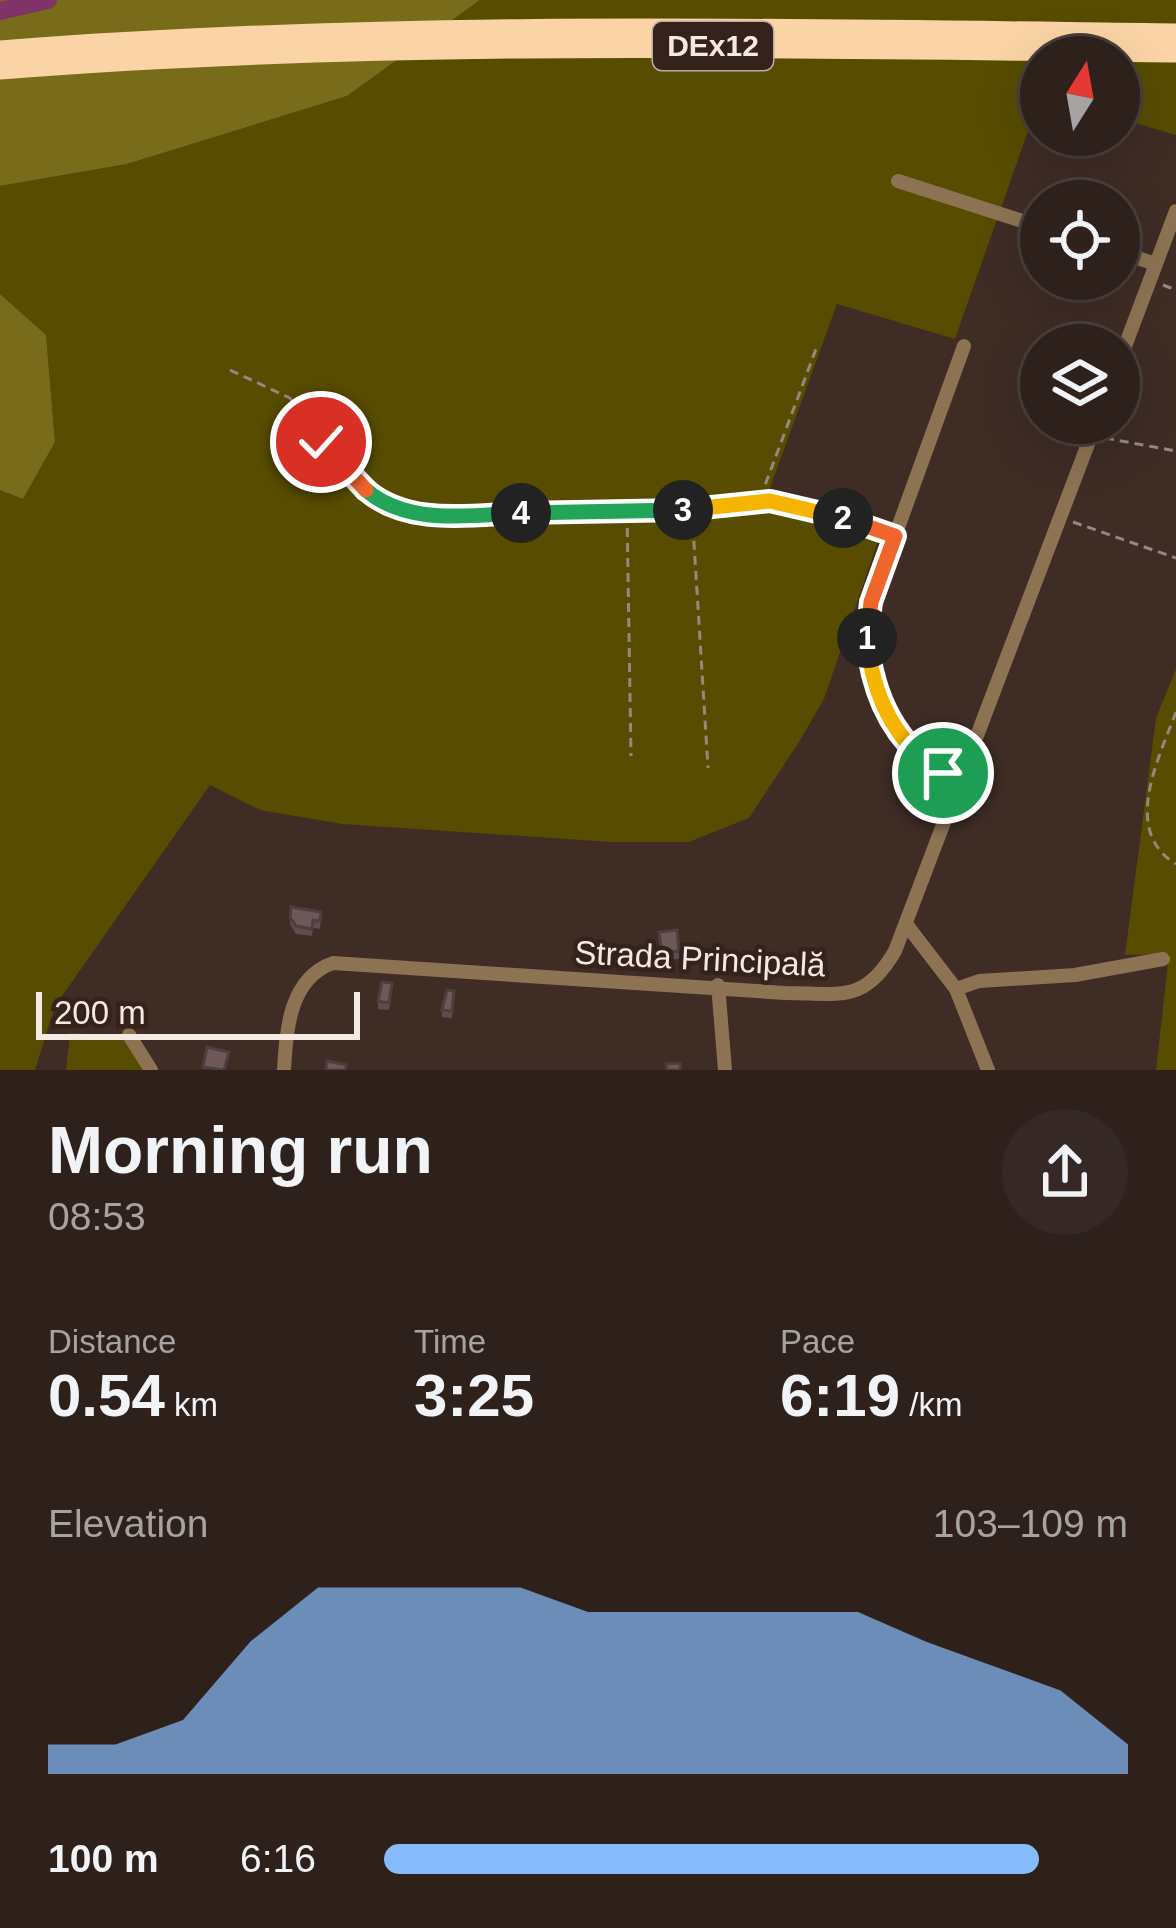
<!DOCTYPE html>
<meta charset="utf-8">
<style>
body{margin:0;font-family:Helvetica,sans-serif;background:#362925;color:#f1f3f6;height:100vh;display:flex;flex-direction:column;font-size:45px;white-space:nowrap}
*{box-sizing:border-box;margin:0}
p{font-size:39px;color:#a7a3a3}
.icon{flex:none;width:66px;height:66px;fill:none;stroke:currentColor;stroke-width:2;stroke-linecap:round;stroke-linejoin:round}
.map{position:relative;height:1070px;overflow:hidden}
.panel{display:flex;flex-direction:column;background:#2e211c;flex:1}
.panel>*{flex:none}
.needle{width:78px;rotate:11deg}
.controls{position:absolute;left:1020px;top:36px;display:grid;gap:24px}
.controls a{display:grid;place-items:center;width:120px;height:120px;border-radius:50%;background:#2e211c;box-shadow:0 12px 48px #0002,0 0 0 3px #493e3b;font-size:60px}
.scale{position:absolute;left:36px;bottom:30px;width:324px;box-sizing:border-box;padding-left:12px;border:6px solid #f5e9e4;border-top:0;font-size:33px;line-height:42px;white-space:nowrap;color:#f5e9e4;-webkit-text-stroke:9px #34221b;paint-order:stroke}
.pin{position:absolute;display:grid;place-items:center;width:102px;height:102px;color:#fff;margin:-51px;border:6px solid #fff;border-radius:50%;box-shadow:0 3px 12px #0007}
.km{position:absolute;width:60px;height:60px;margin:-30px;border-radius:50%;background:#222;color:#fff;font-size:33px;line-height:60px;text-align:center}
.round{display:grid;place-items:center;flex:none;width:126px;height:126px;border-radius:63px;background:#362925}
.head{display:flex;align-items:center;justify-content:space-between;height:204px;padding:0 48px}
h1{font-size:66px;font-weight:600;line-height:90px}
.stats{display:grid;grid-template-columns:repeat(3,1fr);gap:18px;height:204px;padding:12px 48px}
.stats div{display:grid;align-content:center}
.stats b{font-size:60px;font-weight:600}
.stats small{font-size:33px;font-weight:400}
.stats p{font-size:33px}
.chart{height:336px;padding:24px 48px}
.chart p{display:flex;justify-content:space-between}
.chart svg{width:100%;height:216px;margin-top:12px;fill:#86bbfb;opacity:.7}
ul{padding:0 48px;list-style:none;font-size:39px}
li{display:grid;grid-template-columns:192px 144px 1fr;align-items:center;height:90px}
li i{height:30px;border-radius:15px;background:#86bbfb}
.map>svg:first-child{display:block}
</style>
<div class="map">
<svg width="1176" height="1070" viewBox="0 0 1176 1070">
<rect width="100%" height="100%" fill="#3e2c25"/>
<!-- green -->
<path fill="#574c00" d="M 480,0 L 1176,0 L 1176,135 L 1119,118 L 1119,57 L 1041,57 L 1041,94 L 955,339 L 837,304 L 767,496 L 880,535 L 824,699 L 799,742 L 749,818 L 689,842 L 611,842 L 342,824 L 260,810 L 210,785 L 55,1006 L 35,1070 L 0,1070 L 0,490 L 23,499 L 55,442 L 46,336 L 0,294 L 0,186 L 127,164 L 347,96 Z
M 1176,669 L 1176,1070 L 1156,1070 L 1169,954 L 1125,955 L 1156,718 Z
M 70,1033 L 124,1037 L 146,1070 L 66,1070 Z"/>
<!-- forest -->
<path fill="#786c1b" d="M 0,0 L 480,0 L 347,96 L 127,164 L 0,186 Z
M 0,294 L 46,335 L 55,442 L 23,499 L 0,490 Z"/>
<g fill="none" stroke-linecap="round" stroke-linejoin="round">
<!-- river -->
<path stroke="#803367" stroke-width="18" d="M 0,11 L 48,0"/>
<!-- path -->
<path stroke="#968781" stroke-width="3" stroke-dasharray="9 6" stroke-linecap="butt" d="M 1163,285 L 1176,290
M 230,370 L 290,398 L 321,442 L 384,505 L 437,516 L 658,511 L 770,501 L 797,505 L 885,533
M 1105,438 L 1176,451
M 764,499 L 764,488 L 816,349
M 692,511 L 708,768
M 627,513 L 631,756
M 1073,522 L 1176,558
M 1176,712 C 1159,758 1121,831 1176,864"/>
<!-- minor -->
<path stroke="#8d7354" stroke-width="14" d="M 898,181 L 1041,227
M 1119,252 L 1156,264
M 1119,362 L 1176,211
M 961,780 C 890,754 857,674 871,602 L 964,346
M 906,924 L 956,989 L 988,1070
M 718,985 L 725,1070
M 956,989 L 979,981 L 1075,975 L 1163,959
M 129,1035 L 151,1070
M 284,1070 C 286,1029 290,978 333,963 L 785,993 C 841,993 864,1004 895,951 L 1096,423"/>
<!-- highway -->
<path stroke="#fbd4a6" stroke-width="21" d="M 0,51 C 392,20 783,29 1176,34
M 0,69 C 392,38 783,48 1176,52"/>
</g>
<!-- wall -->
<path fill="#5f4c4d" d="M 290,917 L 321,919 L 320,929 L 313,928 L 312,936 L 296,934 L 290,924 Z
M 659,940 L 679,951 L 679,959 L 662,960 Z
M 392,991 L 389,1010 L 378,1009 L 378,1001 Z
M 454,999 L 452,1018 L 442,1017 L 442,1010 Z"/>
<!-- building -->
<path fill="#6f585a" stroke="#4e3e3f" stroke-width="3" d="M 291,907 L 321,912 L 320,921 L 313,920 L 312,929 L 296,926 L 290,917 Z
M 677,930 L 679,951 L 662,953 L 659,932 Z
M 382,982 L 392,983 L 389,1003 L 378,1001 Z
M 447,990 L 454,991 L 452,1011 L 442,1010 Z
M 207,1047 L 229,1052 L 224,1070 L 203,1067 Z
M 327,1061 L 346,1065 L 345,1070 L 326,1070 Z
M 680,1063 L 680,1070 L 667,1070 L 666,1064 Z"/>
<g fill="none" stroke-linecap="round" stroke-linejoin="round">
<defs>
<path id="split-1" d="M 867,638 C 872,695 894,743 943,773"/>
<path id="split-2" d="M 843,518 L 895,536 L 871,602 L 867,638"/>
<path id="split-3" d="M 683,510 L 770,501 L 843,518"/>
<path id="split-4" d="M 521,513 L 683,510"/>
<path id="split-5" d="M 366,490 C 408,526 469,515 521,513"/>
<path id="split-6" d="M 321,442 L 366,490"/>
</defs>
<!-- split-1 casing -->
<use href="#split-1" stroke="#fff" stroke-width="24"/>
<!-- split-2 casing -->
<use href="#split-2" stroke="#fff" stroke-width="24"/>
<!-- split-3 casing -->
<use href="#split-3" stroke="#fff" stroke-width="24"/>
<!-- split-4 casing -->
<use href="#split-4" stroke="#fff" stroke-width="24"/>
<!-- split-5 casing -->
<use href="#split-5" stroke="#fff" stroke-width="24"/>
<!-- split-6 casing -->
<use href="#split-6" stroke="#fff" stroke-width="24"/>
<!-- split-1 -->
<use href="#split-1" stroke="#f5b400" stroke-width="15"/>
<!-- split-2 -->
<use href="#split-2" stroke="#f0652b" stroke-width="15"/>
<!-- split-3 -->
<use href="#split-3" stroke="#f5b400" stroke-width="15"/>
<!-- split-4 -->
<use href="#split-4" stroke="#22a559" stroke-width="15"/>
<!-- split-5 -->
<use href="#split-5" stroke="#22a559" stroke-width="15"/>
<!-- split-6 -->
<use href="#split-6" stroke="#f0652b" stroke-width="15"/>
</g>
<g text-anchor="middle" stroke-width="9" stroke-linejoin="round" paint-order="stroke">
<!-- shield labels -->
<rect fill="#34221b" stroke="#bbada8" stroke-width="3" x="653" y="22" width="120" height="48" rx="9"/>
<g font-size="30" font-weight="bold" fill="#f5e9e4">
<text x="713" y="56">DEx12</text>
</g>
<!-- street labels -->
<g font-size="33" fill="#f5e9e4" stroke="#34221b">
<text transform="translate(700 958) rotate(3)" y="12">Strada Principală</text>
</g>
</g>
</svg>
<div class="controls">
<a><svg class="needle" viewBox="-14 -14 28 28"><path d="M0-13l5 13h-10z" fill="#e53935"/><path d="M0 13l5-13h-10z" fill="#a7a3a3"/></svg></a>
<a><svg class="icon" aria-label="locate" viewBox="0 0 24 24"><circle cx="12" cy="12" r="6"/><path d="M12 2v4M12 18v4M2 12h4M18 12h4"/></svg></a>
<a><svg class="icon" aria-label="layers" viewBox="0 0 24 24"><path d="M12 4l9 5-9 5-9-5zM3 14l9 5 9-5"/></svg></a>
</div>
<div class="scale">200 m</div>
<div class="pin" style="left:943px;top:773px;background:#1e9e55"><svg class="icon" aria-label="arrive" viewBox="0 0 24 24"><path d="M6 21V4h12l-3 4 3 4H6"/></svg></div>
<div class="pin" style="left:321px;top:442px;background:#d93025"><svg class="icon" aria-label="check" viewBox="0 0 24 24"><path d="M5 12l5 5 9-10"/></svg></div>
<b class="km" style="left:867px;top:638px">1</b>
<b class="km" style="left:843px;top:518px">2</b>
<b class="km" style="left:683px;top:510px">3</b>
<b class="km" style="left:521px;top:513px">4</b>
</div>
<section class="panel">
<div class="head"><div><h1>Morning run</h1><p>08:53</p></div><a class="round"><svg class="icon" aria-label="share" viewBox="0 0 24 24"><path d="M12 15V3M7 8l5-5 5 5M5 13v7h14v-7"/></svg></a></div>
<div class="stats">
<div><p>Distance</p><b>0.54<small> km</small></b></div>
<div><p>Time</p><b>3:25</b></div>
<div><p>Pace</p><b>6:19<small> /km</small></b></div>
</div>
<div class="chart"><p><span>Elevation</span>103–109 m</p>
<svg viewBox="0 0 160 44" preserveAspectRatio="none"><path d="M0 44V38L10 38L20 33L30 17L40 6L50 6L60 6L70 6L80 11L90 11L100 11L110 11L120 11L130 17L140 22L150 27L160 38V44z"/></svg>
</div>
<ul>
<li><b>100 m</b>6:16<i style="width:88%"></i></li>
</ul>
</section>
